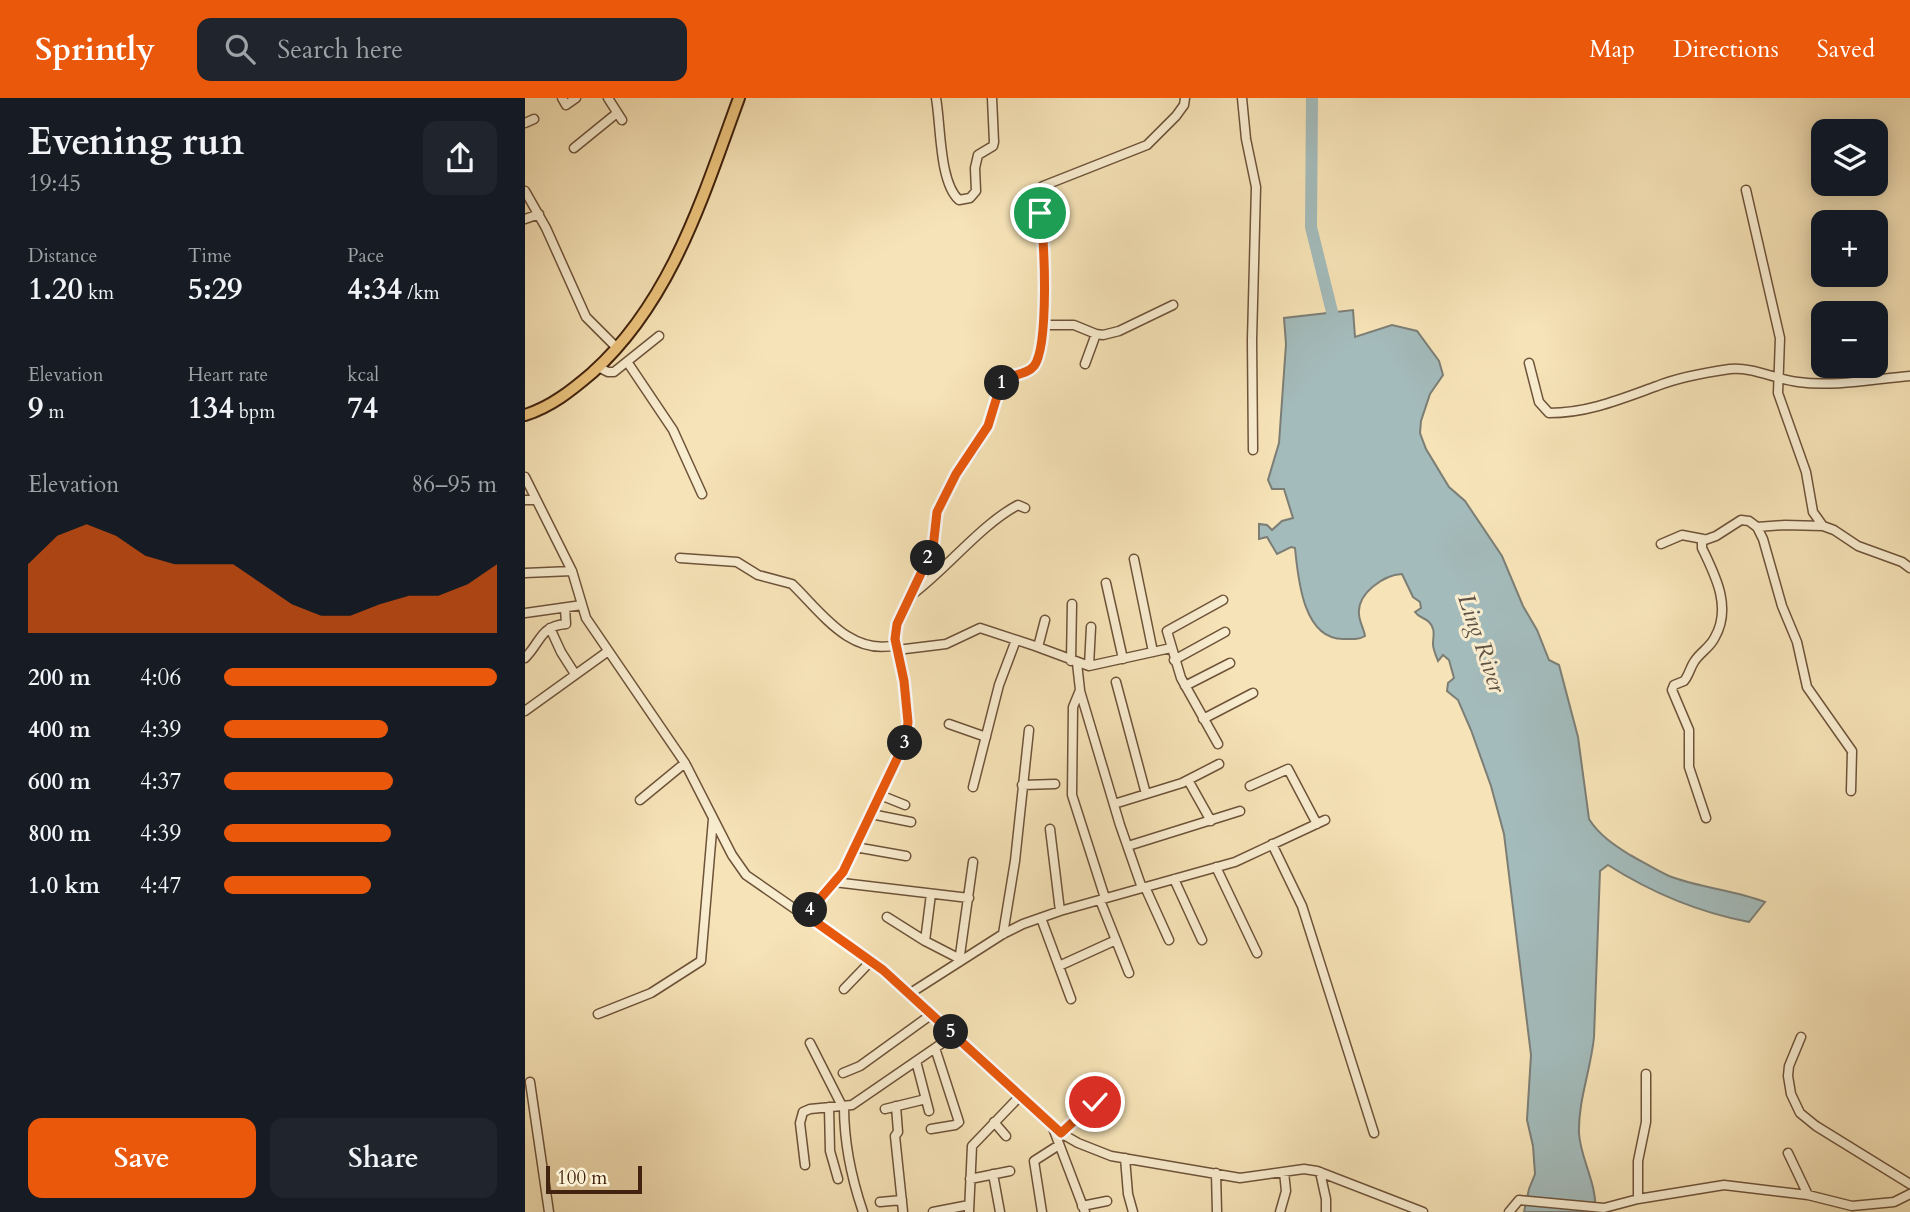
<!DOCTYPE html>
<meta charset="utf-8">
<style>
body{margin:0;font-family:Cardo,serif;background:#20242c;color:#f1f3f6;height:100vh;display:flex;flex-direction:column;font-size:26px;white-space:nowrap}
*{box-sizing:border-box;margin:0}
p{font-size:23px;color:#9ea1a6}
.icon{flex:none;width:38px;height:38px;fill:none;stroke:currentColor;stroke-width:2;stroke-linecap:round;stroke-linejoin:round}
.map{position:relative;flex:1;overflow:hidden}
.panel{display:flex;flex-direction:column;background:#171b24;width:525px}
.panel>*{flex:none}
.fabs{position:absolute;left:1286px;top:21px;display:grid;gap:14px}
.fabs a{display:grid;place-items:center;width:77px;height:77px;border-radius:14px;background:#171b24;box-shadow:0 4px 18px #0003;font-size:35px}
.scale{position:absolute;left:21px;bottom:18px;width:96px;box-sizing:border-box;padding-left:7px;border:4px solid #41230f;border-top:0;font-size:19px;line-height:24px;white-space:nowrap;color:#41230f;-webkit-text-stroke:5px #f9edd0;paint-order:stroke}
.pin{position:absolute;display:grid;place-items:center;width:60px;height:60px;color:#fff;margin:-30px;border:4px solid #fff;border-radius:50%;box-shadow:0 2px 7px #0007}
.km{position:absolute;width:35px;height:35px;margin:-18px;border-radius:50%;background:#222;color:#fff;font-size:19px;line-height:35px;text-align:center}
.round{display:grid;place-items:center;flex:none;width:74px;height:74px;border-radius:14px;background:#20242c}
.head{display:flex;align-items:center;justify-content:space-between;height:119px;padding:0 28px}
h1{font-size:38px;font-weight:700;line-height:52px}
.figures{display:grid;grid-template-columns:repeat(3,1fr);gap:10px;height:119px;padding:7px 28px}
.figures div{display:grid;align-content:center}
.figures b{font-size:30px;font-weight:700}
.figures small{font-size:19px;font-weight:400}
.figures p{font-size:19px}
.chart{height:196px;padding:14px 28px}
.chart p{display:flex;justify-content:space-between}
.chart svg{width:100%;height:126px;margin-top:7px;fill:#ea580c;opacity:.7}
.button{display:flex;gap:14px;margin-top:auto;padding:14px 28px}
.button a{flex:1;height:80px;border-radius:14px;background:#ea580c;color:#fff;font-size:28px;font-weight:700;line-height:80px;text-align:center}
.button a+a{background:#20242c;color:#f1f3f6}
ul{padding:0 28px;list-style:none;font-size:23px}
li{display:grid;grid-template-columns:112px 84px 1fr;align-items:center;height:52px}
li i{height:18px;border-radius:9px;background:#ea580c}
header{display:flex;align-items:center;gap:42px;box-sizing:border-box;height:98px;padding:0 35px;background:#ea580c;color:#fff}
header strong{font-size:33px}
nav{display:flex;gap:38px;margin-inline-start:auto;font-size:24px}
.search{width:490px;height:63px;background:#20242c;display:flex;align-items:center;gap:18px;box-sizing:border-box;padding:0 24px;border-radius:14px;color:#9ea1a6;font-size:26px}
main{display:flex;flex:1;min-height:0}
.map>svg:first-child{display:block}
</style>
<header>
<strong>Sprintly</strong>
<div class="search"><svg class="icon" aria-label="search" viewBox="0 0 24 24"><circle cx="10" cy="10" r="6"/><path d="M15 15l6 6"/></svg>Search here</div>
<nav><a>Map</a><a>Directions</a><a>Saved</a></nav>
</header>
<main>
<section class="panel">
<div class="head"><div><h1>Evening run</h1><p>19:45</p></div><a class="round"><svg class="icon" aria-label="share" viewBox="0 0 24 24"><path d="M12 15V3M7 8l5-5 5 5M5 13v7h14v-7"/></svg></a></div>
<div class="figures">
<div><p>Distance</p><b>1.20<small> km</small></b></div>
<div><p>Time</p><b>5:29</b></div>
<div><p>Pace</p><b>4:34<small> /km</small></b></div>
</div>
<div class="figures">
<div><p>Elevation</p><b>9<small> m</small></b></div>
<div><p>Heart rate</p><b>134<small> bpm</small></b></div>
<div><p>kcal</p><b>74</b></div>
</div>
<div class="chart"><p><span>Elevation</span>86–95 m</p>
<svg viewBox="0 0 160 44" preserveAspectRatio="none"><path d="M0 44V20L10 10L20 6L30 10L40 17L50 20L60 20L70 20L80 27L90 34L100 38L110 38L120 34L130 31L140 31L150 27L160 20V44z"/></svg>
</div>
<ul>
<li><b>200 m</b>4:06<i style="width:100%"></i></li>
<li><b>400 m</b>4:39<i style="width:60%"></i></li>
<li><b>600 m</b>4:37<i style="width:62%"></i></li>
<li><b>800 m</b>4:39<i style="width:61%"></i></li>
<li><b>1.0 km</b>4:47<i style="width:54%"></i></li>
</ul>
<div class="button"><a>Save</a><a>Share</a></div>
</section>
<div class="map">
<svg width="1385" height="1114" viewBox="0 0 1385 1114">
<rect width="100%" height="100%" fill="#f6e3b7"/>
<filter id="stains"><feTurbulence type="fractalNoise" baseFrequency=".00286" numOctaves="4"/><feColorMatrix values="0 0 0 0 .2 0 0 0 0 .09 0 0 0 0 .02 0 0 0 .5 -.17"/></filter>
<radialGradient id="worn" r=".72"><stop offset=".6" stop-color="#630" stop-opacity="0"/><stop offset="1" stop-color="#630" stop-opacity=".3"/></radialGradient>
<!-- water -->
<path fill="#a3bbbb" stroke="#7c7e76" stroke-width="2" d="M 828,212 L 830,239 L 867,227 L 892,233 L 914,263 L 918,277 L 905,296 L 896,323 L 895,335 L 901,351 L 924,389 L 940,403 L 977,458 L 998,508 L 1012,532 L 1024,562 L 1034,567 L 1053,639 L 1064,721 C 1074,737 1089,747 1105,757 C 1118,764 1131,772 1144,778 C 1175,790 1209,792 1240,804 L 1224,824 C 1172,814 1127,795 1083,767 L 1075,773 L 1069,939 C 1066,971 1053,1003 1054,1035 C 1055,1060 1073,1087 1070,1114 L 999,1114 L 1004,1091 L 1010,1076 L 1008,1048 L 1002,1022 L 1006,957 L 979,736 L 966,688 L 946,632 L 933,602 L 922,593 L 923,585 L 929,580 L 924,562 L 918,557 L 913,563 C 911,558 908,551 908,546 C 908,538 911,531 904,524 C 899,519 894,520 890,514 L 896,510 L 895,504 L 888,499 L 877,476 C 859,477 832,495 834,516 C 834,523 839,531 840,538 C 833,542 828,541 819,541 C 778,542 773,480 770,450 L 766,449 L 752,456 L 742,439 L 734,441 L 734,426 L 742,427 L 747,432 L 757,423 L 768,420 L 759,391 L 747,391 L 743,382 L 754,345 L 761,246 L 759,220 Z"/>
<g fill="none" stroke-linecap="round" stroke-linejoin="round">
<!-- river -->
<path stroke="#a3bbbb" stroke-width="12" d="M 787,0 L 786,129 L 811,230"/>
<defs>
<path id="minor" d="M 37,0 L 41,7 L 51,0
M 83,0 L 97,22
M 411,0 C 416,27 414,84 434,102 L 445,100 L 451,93 L 450,70 L 453,57 L 468,48 L 469,44 L 467,0
M 717,0 L 721,41 L 731,89 L 727,242 L 728,352
M 0,25 L 9,21
M 49,50 L 92,15
M 1221,92 L 1255,240 L 1253,295 L 1281,374 L 1288,414 L 1298,428 L 1309,432 L 1333,448 L 1377,464 L 1385,470
M 0,93 L 21,130 L 61,219 L 92,250
M 0,121 L 14,116
M 518,227 L 549,227 L 571,236 L 578,237 L 594,233 L 648,207
M 103,265 L 148,332 L 177,396
M 1004,265 L 1014,304 L 1024,315 C 1063,315 1096,301 1132,288 C 1152,280 1184,274 1205,271 C 1229,269 1249,281 1273,284 C 1309,289 1349,281 1385,278
M 560,266 L 571,236
M 73,269 L 83,274 L 89,274 L 134,238
M 0,379 L 47,473 L 61,520 L 160,665 L 207,757 L 221,777 L 358,872 L 539,1037 L 553,1045 L 586,1058 L 715,1080 L 779,1071 L 792,1073 L 898,1114
M 0,402 L 11,402
M 1232,429 L 1260,427 L 1298,428
M 1136,446 L 1157,437 L 1178,441
M 155,460 L 212,464 L 233,477 L 267,486 C 297,515 325,558 371,547
M 609,461 L 628,554
M 0,475 L 47,473
M 581,485 L 598,561
M 389,495 C 422,470 458,425 493,407 L 500,410
M 0,515 L 57,507
M 25,530 L 36,554 L 50,576
M 513,549 L 520,522
M 372,552 L 421,546 L 455,530 L 510,548 L 564,568 L 646,550
M 0,560 C 16,544 15,528 41,526 L 40,510
M 649,562 L 700,534
M 546,563 L 547,506
M 552,565 L 555,592 L 548,609 L 547,697 L 580,800
M 564,568 L 566,529
M 591,584 L 621,696
M 660,588 L 705,565
M 555,593 L 595,727 L 617,790
M 0,613 L 82,554
M 678,621 L 728,595
M 424,626 L 461,639
M 693,646 L 656,580 L 642,533 L 698,502
M 663,682 L 686,723
M 497,687 L 530,686
M 725,688 L 763,671 L 792,726
M 448,689 L 474,587 L 491,542
M 355,697 L 380,707
M 115,702 L 160,665
M 589,706 L 657,685 L 694,666
M 346,716 L 386,724
M 1181,720 L 1164,669 L 1164,632 L 1147,592 L 1149,587 L 1159,583 C 1164,577 1165,570 1169,564 C 1175,554 1185,550 1190,539 C 1207,509 1190,477 1177,450 L 1177,443 L 1191,438 L 1216,422 L 1224,423 L 1232,429 L 1238,441 L 1257,508 L 1272,544 L 1282,589 L 1327,653 L 1326,693
M 525,731 L 535,813
M 747,746 L 777,808 L 849,1035
M 603,748 L 715,713
M 330,749 L 381,758
M 691,769 L 732,855
M 649,781 L 677,842
M 309,784 L 444,800
M 620,789 L 644,842
M 575,802 L 604,875
M 281,817 L 318,774 L 381,642 L 383,623 L 379,583 L 370,541 L 371,526 L 408,450 L 412,414 L 431,376 L 449,352 L 463,328 L 473,292 L 479,281 C 488,276 502,277 509,269 C 522,253 520,164 519,140 C 518,124 512,109 514,92 L 518,88 L 622,47 L 651,18 L 659,7 L 660,0
M 362,819 L 400,843 L 435,861
M 516,820 L 546,901
M 478,836 L 490,763 L 504,632
M 400,843 L 406,796
M 434,864 L 448,764
M 534,868 L 591,842
M 319,891 L 346,863
M 384,896 L 478,836 L 498,826 L 535,813 L 710,764 L 800,722
M 73,916 L 126,895 L 176,863 L 188,721
M 1276,939 L 1264,968 L 1263,978 L 1266,996 L 1275,1015 L 1291,1028 L 1385,1086
M 285,945 L 317,1008
M 391,963 L 404,1013
M 318,975 L 335,968 L 407,916
M 5,984 L 24,1114
M 319,1008 C 319,1045 326,1079 338,1114
M 371,1008 L 373,1034 L 370,1038 L 378,1114
M 304,1009 L 305,1053 L 313,1081
M 360,1011 L 401,1001
M 469,1024 L 481,1038
M 528,1030 L 560,1114
M 406,1031 L 430,1027 L 434,1024 L 410,950
M 536,1035 L 559,1012 L 582,997
M 1263,1055 L 1283,1097
M 600,1060 L 603,1096 L 608,1114
M 280,1067 L 275,1025 L 278,1014 L 285,1011 L 327,1007 L 429,937
M 795,1074 L 801,1101 L 801,1114
M 691,1075 L 692,1114
M 468,1076 L 475,1114
M 445,1081 L 485,1073
M 1113,1101 L 1113,1063 L 1121,1024 L 1121,976
M 355,1104 L 377,1102
M 557,1108 L 582,1103
M 408,1114 L 444,1107
M 444,1114 L 447,1048 L 496,997
M 517,1114 L 509,1063 L 534,1047
M 755,1114 L 761,1093 L 759,1074
M 984,1114 L 994,1102 L 1079,1110 L 1113,1101 L 1199,1087 L 1283,1097 L 1327,1108 L 1369,1104 L 1385,1096"/>
<path id="major" d="M 0,317 C 26,309 47,292 67,275 C 147,203 178,98 214,0"/>
</defs>
<!-- minor casing -->
<use href="#minor" stroke="#6e5339" stroke-width="11"/>
<!-- major casing -->
<use href="#major" stroke="#41230f" stroke-width="14"/>
<!-- minor -->
<use href="#minor" stroke="#f9edd0" stroke-width="8"/>
<!-- major -->
<use href="#major" stroke="#ebc27c" stroke-width="10"/>
</g>
<g fill="none" stroke-linecap="round" stroke-linejoin="round">
<defs>
<path id="route" d="M 515,115 C 520,140 524,249 509,268 C 502,277 488,276 479,281 L 474,292 L 463,328 L 431,376 L 412,414 L 408,450 L 372,526 L 370,541 L 379,583 L 383,624 L 381,642 L 318,774 L 281,817 L 358,872 L 536,1035 L 570,1004"/>
</defs>
<!-- route casing -->
<use href="#route" stroke="#fff" stroke-width="14"/>
<!-- route -->
<use href="#route" stroke="#ea580c" stroke-width="9"/>
</g>
<g text-anchor="middle" stroke-width="6" stroke-linejoin="round" paint-order="stroke">
<!-- water labels -->
<g font-size="24" font-style="italic" fill="#5e5143" stroke="#f9edd0">
<text transform="translate(957 545) rotate(71)" y="8">Ling River</text>
</g>
</g>
<rect width="100%" height="100%" filter="url(#stains)"/>
<rect width="100%" height="100%" fill="url(#worn)"/>
</svg>
<div class="fabs">
<a><svg class="icon" aria-label="layers" viewBox="0 0 24 24"><path d="M12 4l9 5-9 5-9-5zM3 14l9 5 9-5"/></svg></a>
<a>+</a>
<a>−</a>
</div>
<div class="scale">100 m</div>
<div class="pin" style="left:515px;top:115px;background:#1e9e55"><svg class="icon" aria-label="arrive" viewBox="0 0 24 24"><path d="M6 21V4h12l-3 4 3 4H6"/></svg></div>
<div class="pin" style="left:570px;top:1004px;background:#d93025"><svg class="icon" aria-label="check" viewBox="0 0 24 24"><path d="M5 12l5 5 9-10"/></svg></div>
<b class="km" style="left:477px;top:285px">1</b>
<b class="km" style="left:403px;top:460px">2</b>
<b class="km" style="left:380px;top:645px">3</b>
<b class="km" style="left:285px;top:812px">4</b>
<b class="km" style="left:426px;top:934px">5</b>
</div>
</main>
